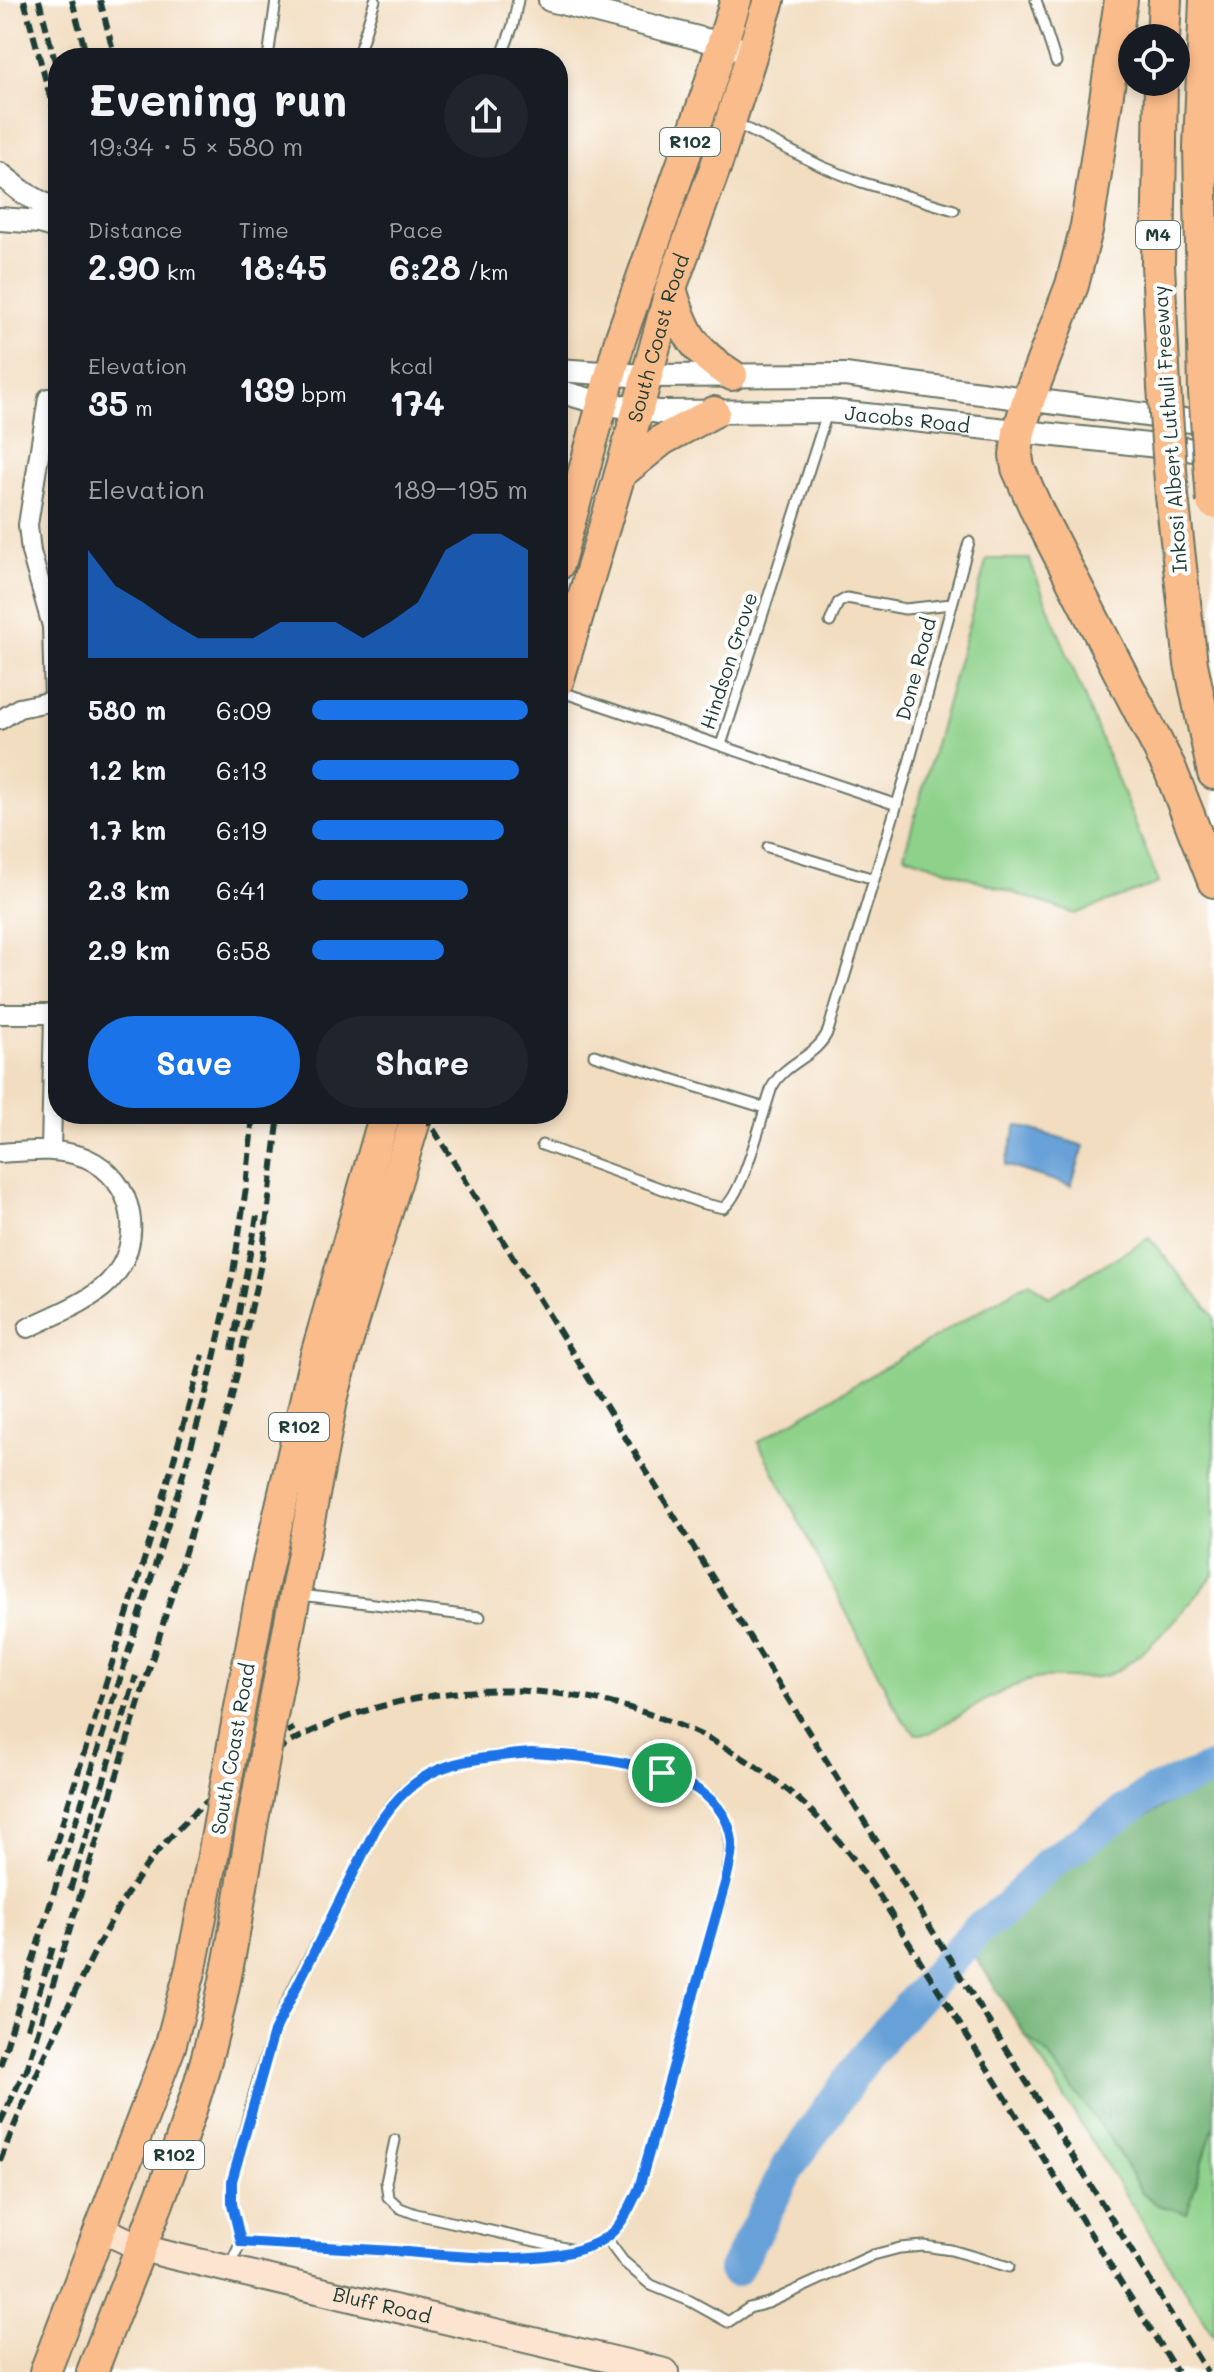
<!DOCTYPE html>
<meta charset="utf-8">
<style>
body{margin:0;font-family:Mali,sans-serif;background:#20242c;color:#f1f3f6;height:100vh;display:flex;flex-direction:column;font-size:30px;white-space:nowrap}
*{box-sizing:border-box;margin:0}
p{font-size:26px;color:#9ea1a6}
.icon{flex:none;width:44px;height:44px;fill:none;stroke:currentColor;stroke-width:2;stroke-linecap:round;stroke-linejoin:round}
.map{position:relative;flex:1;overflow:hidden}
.sheet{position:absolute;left:48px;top:48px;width:520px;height:1076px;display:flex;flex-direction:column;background:#171b24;border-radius:32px;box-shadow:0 4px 12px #0003}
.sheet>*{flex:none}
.tools{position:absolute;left:1118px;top:24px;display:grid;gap:16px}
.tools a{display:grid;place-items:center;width:72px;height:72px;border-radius:50%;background:#171b24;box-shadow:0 4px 12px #0003;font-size:40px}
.pin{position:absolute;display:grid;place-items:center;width:68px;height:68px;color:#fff;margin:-34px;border:4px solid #fff;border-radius:50%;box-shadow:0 2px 8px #0007}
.round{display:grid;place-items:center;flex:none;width:84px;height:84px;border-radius:42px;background:#20242c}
.head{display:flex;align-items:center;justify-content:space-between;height:136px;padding:0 40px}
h1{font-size:44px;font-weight:700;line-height:60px}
.metrics{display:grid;grid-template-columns:repeat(3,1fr);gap:12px;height:136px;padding:8px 40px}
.metrics div{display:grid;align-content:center}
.metrics b{font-size:34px;font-weight:700}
.metrics small{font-size:22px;font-weight:400}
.metrics p{font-size:22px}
.chart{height:224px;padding:16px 40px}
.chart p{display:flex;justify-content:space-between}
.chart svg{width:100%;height:144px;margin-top:8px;fill:#1a73e8;opacity:.7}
.button{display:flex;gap:16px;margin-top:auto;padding:16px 40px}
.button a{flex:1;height:92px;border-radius:48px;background:#1a73e8;color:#fff;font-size:32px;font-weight:700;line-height:92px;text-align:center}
.button a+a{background:#20242c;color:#f1f3f6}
ul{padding:0 40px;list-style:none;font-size:26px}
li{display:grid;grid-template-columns:128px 96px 1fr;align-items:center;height:60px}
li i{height:20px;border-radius:10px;background:#1a73e8}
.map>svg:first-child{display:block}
</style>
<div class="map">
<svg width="1214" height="2372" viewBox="0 0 1214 2372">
<rect width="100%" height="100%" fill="#fff"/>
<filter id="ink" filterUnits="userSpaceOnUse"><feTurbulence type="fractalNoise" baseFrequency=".0125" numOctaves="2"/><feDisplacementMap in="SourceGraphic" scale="16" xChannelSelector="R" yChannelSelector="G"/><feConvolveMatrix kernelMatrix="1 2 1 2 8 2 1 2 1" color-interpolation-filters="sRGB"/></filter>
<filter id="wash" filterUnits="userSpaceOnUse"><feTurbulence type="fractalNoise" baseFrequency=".006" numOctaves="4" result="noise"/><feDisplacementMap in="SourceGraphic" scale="32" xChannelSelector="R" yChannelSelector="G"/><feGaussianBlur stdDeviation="1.8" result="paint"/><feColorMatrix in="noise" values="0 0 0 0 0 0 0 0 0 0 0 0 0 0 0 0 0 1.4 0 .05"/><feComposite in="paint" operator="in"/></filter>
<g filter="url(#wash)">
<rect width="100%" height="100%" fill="#f2ddc0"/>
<!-- green -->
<path fill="#8ed18a" stroke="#56875f" stroke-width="2" d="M 987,559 L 1029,559 L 1159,883 L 1075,914 L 904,855 Z
M 1149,1238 L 1214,1316 L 1214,1574 C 1193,1601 1139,1665 1107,1675 C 1081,1683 1052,1673 1027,1681 C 993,1693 960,1716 929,1733 L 916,1734 L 902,1720 L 758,1442 L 1030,1281 L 1049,1297 Z
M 1025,2035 L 1046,2053 L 1112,2141 L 1142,2193 L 1158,2205 L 1187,2213 L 1214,2124 L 1214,2336 Z"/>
<!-- forest -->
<path fill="#72b376" stroke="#487855" stroke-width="2" d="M 1214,1782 L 1214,2124 L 1187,2213 L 1158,2205 L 1142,2193 L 1112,2141 L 1046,2053 L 1025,2035 L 972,1951 C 1045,1884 1122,1821 1214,1782 Z"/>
<!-- water -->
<path fill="#67a1d7" stroke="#436f86" stroke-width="2" d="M 1017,1125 L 1084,1146 L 1071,1186 L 1005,1165 Z"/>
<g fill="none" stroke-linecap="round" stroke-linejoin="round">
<!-- river -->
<path stroke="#67a1d7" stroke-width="34" d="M 735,2270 L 789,2166 L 870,2051 L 975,1932 L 1009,1906 L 1047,1865 L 1153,1792 L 1214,1769"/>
</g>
</g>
<g filter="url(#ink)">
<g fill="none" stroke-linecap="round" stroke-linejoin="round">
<defs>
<path id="service" d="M 1036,0 L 1056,62
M 268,58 L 276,0
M 357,58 L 375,0
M 501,58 L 513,25 L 518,0
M 735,123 L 823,167 L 861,182 L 954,210
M 830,622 L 838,603 L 847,598 L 905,609 L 952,604
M 559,691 L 897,805
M 721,745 L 827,413
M 768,847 L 874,879
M 594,1055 L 765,1108
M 542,1145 L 701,1203 L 723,1208 C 743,1197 763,1112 772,1087 C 786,1061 816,1058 828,1031 L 904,781 L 969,542
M 301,1595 L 480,1617
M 395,2140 L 386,2182 L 388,2197 L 400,2208 L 416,2214 L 570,2249
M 606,2238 L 623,2261 L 651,2285 L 690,2301 L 728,2322 L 749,2308 L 768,2303 L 873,2255 L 900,2248 L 924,2246 L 951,2250 L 1009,2267
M 230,2266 L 241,2242 L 232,2204 L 232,2181 C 244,2133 257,2076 275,2030 C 294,1981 322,1936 346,1890 C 363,1857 376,1816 404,1791 C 464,1736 613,1748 681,1782 C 693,1788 708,1795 717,1805 C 735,1827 731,1854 726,1880 L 639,2188 C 631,2206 622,2227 605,2238 C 558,2270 450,2255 394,2251 C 343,2248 292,2245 241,2242"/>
<path id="minor" d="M 48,398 L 28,525 L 31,552 L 52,626 L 54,699
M 0,720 L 19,708 L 58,700
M 0,1014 L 58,1014
M 51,1150 L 54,1016
M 0,1153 C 28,1151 59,1147 86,1158 C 136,1180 146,1243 109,1282 C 88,1303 54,1315 28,1328"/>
<g id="tertiary">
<path d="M 550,0 L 737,48"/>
<path d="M 0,174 L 24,193 L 58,212"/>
<path d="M 0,219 L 40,222 L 58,228"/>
<path d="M 558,370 L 645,376 L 845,375 L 1214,424"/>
<path id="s1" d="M 558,391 L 601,403 L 659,412 L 828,411 L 1214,452"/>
</g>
<g id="secondary">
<path id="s2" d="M 101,2229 L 142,2248 L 173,2256 L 665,2372"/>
</g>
<g id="trunk">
<path d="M 671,288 C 683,331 694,352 732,375"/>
<path d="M 620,474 L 662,440 L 714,412"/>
<path d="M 558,565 L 620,340 L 706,96 L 736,0"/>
<path id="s3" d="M 558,682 L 620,474 L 671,288 L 718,160 L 769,0"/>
<path d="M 272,1716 L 332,1400 L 349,1336 L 417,1114"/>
<path d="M 233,1745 L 262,1589 L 314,1362 L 385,1114"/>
<path d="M 45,2372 L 170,2047 L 191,1968 L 213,1856"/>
<path d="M 92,2372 C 131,2270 175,2169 205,2064 C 227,1986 239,1905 252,1825"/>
</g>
<path id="motorway" d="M 1121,0 L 1087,226 L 1072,285 L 1029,398 L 1019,432 L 1016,455 L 1018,468 L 1038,513 L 1170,769 L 1214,881
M 1163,38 L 1165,0
M 1161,82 L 1158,264 L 1164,387
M 1205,392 L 1200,147 L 1206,0
M 1172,496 L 1191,664 L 1214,773"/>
</defs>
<!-- service casing -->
<use href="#service" stroke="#697565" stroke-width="13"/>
<!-- minor casing -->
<use href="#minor" stroke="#697565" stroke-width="22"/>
<!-- tertiary casing -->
<use href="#tertiary" stroke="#697565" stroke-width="26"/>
<!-- secondary casing -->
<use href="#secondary" stroke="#697565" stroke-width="30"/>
<!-- trunk casing -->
<use href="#trunk" stroke="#697565" stroke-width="34"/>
<!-- motorway casing -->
<use href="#motorway" stroke="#697565" stroke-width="36"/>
<!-- service -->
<use href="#service" stroke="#fff" stroke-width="9"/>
<!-- minor -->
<use href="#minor" stroke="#fff" stroke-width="18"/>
<!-- tertiary -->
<use href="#tertiary" stroke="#fff" stroke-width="22"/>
<!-- secondary -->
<use href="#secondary" stroke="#fde4d1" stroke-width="26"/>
<!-- trunk -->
<use href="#trunk" stroke="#fabc8b" stroke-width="30"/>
<!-- motorway -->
<use href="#motorway" stroke="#fabc8b" stroke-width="32"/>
<!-- rail -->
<path stroke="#1f3d34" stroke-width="6" stroke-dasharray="12 6" stroke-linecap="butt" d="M 24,0 L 58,126
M 39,0 L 58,73
M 72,0 L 87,58
M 100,0 L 115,58
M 424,1114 L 1207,2372
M 232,1350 L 257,1216
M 227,1771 L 257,1749 L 294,1728
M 51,1860 L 162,1502 L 203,1355
M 70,1890 L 136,1676
M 28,2028 L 53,1947
M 0,2066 L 177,1495 L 206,1394 L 233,1273 L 246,1188 L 253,1114
M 26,2073 L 231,1401 L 262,1259 L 279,1114
M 0,2123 L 24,2072
M 0,2161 C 22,2105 47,2051 73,1996 C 101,1938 129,1880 174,1833 C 217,1788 273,1746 331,1723 C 491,1659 683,1690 809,1809 C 837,1836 860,1866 881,1898 L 1177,2372"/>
<defs>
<path id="trunk-bridge" d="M 252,1825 L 272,1716
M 213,1856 L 233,1745"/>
<path id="motorway-bridge" d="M 1164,387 L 1172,496
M 1205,392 L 1213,502"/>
</defs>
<!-- trunk-bridge casing -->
<use href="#trunk-bridge" stroke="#697565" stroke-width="34" stroke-linecap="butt"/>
<!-- motorway-bridge casing -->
<use href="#motorway-bridge" stroke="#697565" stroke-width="36" stroke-linecap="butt"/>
<!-- trunk-bridge -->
<use href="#trunk-bridge" stroke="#fabc8b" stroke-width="30"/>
<!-- motorway-bridge -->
<use href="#motorway-bridge" stroke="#fabc8b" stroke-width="32"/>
</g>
</g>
<g fill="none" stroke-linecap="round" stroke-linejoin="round" filter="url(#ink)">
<defs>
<path id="route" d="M 531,1753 C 589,1756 726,1764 732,1843 C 732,1855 729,1868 726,1880 L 639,2188 C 631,2205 622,2227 605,2238 C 558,2270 449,2255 394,2251 C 343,2248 292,2245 241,2242 L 232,2204 L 232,2181 L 274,2032 L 376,1828 C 418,1762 458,1760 531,1753 Z"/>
</defs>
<!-- route casing -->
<use href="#route" stroke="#fff" stroke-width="16"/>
<!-- route -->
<use href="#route" stroke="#1a73e8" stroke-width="10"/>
</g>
<g text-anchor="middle" stroke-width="8" stroke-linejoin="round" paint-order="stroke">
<!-- shield labels -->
<g fill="#fff" stroke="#627771" stroke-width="2">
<rect x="660" y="128" width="60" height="28" rx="6"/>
<rect x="1136" y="221" width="44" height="28" rx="6"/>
<rect x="269" y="1413" width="60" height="28" rx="6"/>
<rect x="144" y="2141" width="60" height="28" rx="6"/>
</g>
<g font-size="18" font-weight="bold" fill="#1f3d34">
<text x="690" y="148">R102</text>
<text x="1158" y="241">M4</text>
<text x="299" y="1433">R102</text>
<text x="174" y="2161">R102</text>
</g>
<!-- street labels -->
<g font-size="20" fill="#1f3d34" stroke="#fff">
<text dy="7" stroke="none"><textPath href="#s3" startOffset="358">South Coast Road</textPath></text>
<text dy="7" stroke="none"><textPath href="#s1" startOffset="352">Jacobs Road</textPath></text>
<text transform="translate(1170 429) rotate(-94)" y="7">Inkosi Albert Luthuli Freeway</text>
<text transform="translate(729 661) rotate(-72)" y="7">Hindson Grove</text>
<text transform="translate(916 669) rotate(-75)" y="7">Done Road</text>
<text transform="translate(233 1749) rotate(-80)" y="7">South Coast Road</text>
<text dy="7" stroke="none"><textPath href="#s2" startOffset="292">Bluff Road</textPath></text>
</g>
</g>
</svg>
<div class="tools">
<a><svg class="icon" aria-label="locate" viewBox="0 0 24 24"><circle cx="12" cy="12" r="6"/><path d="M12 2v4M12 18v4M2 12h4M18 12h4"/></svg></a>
</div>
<div class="pin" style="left:662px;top:1773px;background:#1e9e55"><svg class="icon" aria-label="arrive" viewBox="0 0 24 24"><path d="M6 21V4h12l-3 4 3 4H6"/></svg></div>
<section class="sheet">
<div class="head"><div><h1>Evening run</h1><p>19:34 · 5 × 580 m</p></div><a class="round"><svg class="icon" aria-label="share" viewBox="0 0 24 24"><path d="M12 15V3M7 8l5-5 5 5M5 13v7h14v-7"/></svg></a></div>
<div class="metrics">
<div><p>Distance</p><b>2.90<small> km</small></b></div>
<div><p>Time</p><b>18:45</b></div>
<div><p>Pace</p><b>6:28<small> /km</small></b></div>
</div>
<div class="metrics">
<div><p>Elevation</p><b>35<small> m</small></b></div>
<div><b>139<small> bpm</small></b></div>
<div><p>kcal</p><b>174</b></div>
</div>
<div class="chart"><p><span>Elevation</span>189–195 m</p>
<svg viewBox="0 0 160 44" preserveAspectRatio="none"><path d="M0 44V11L10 22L20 27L30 33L40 38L50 38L60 38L70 33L80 33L90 33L100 38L110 33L120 27L130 11L140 6L150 6L160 11V44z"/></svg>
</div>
<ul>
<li><b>580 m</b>6:09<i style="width:100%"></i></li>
<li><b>1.2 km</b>6:13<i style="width:96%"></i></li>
<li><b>1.7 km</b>6:19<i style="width:89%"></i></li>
<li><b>2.3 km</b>6:41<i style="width:72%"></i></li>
<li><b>2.9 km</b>6:58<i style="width:61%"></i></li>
</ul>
<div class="button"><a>Save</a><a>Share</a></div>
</section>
</div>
